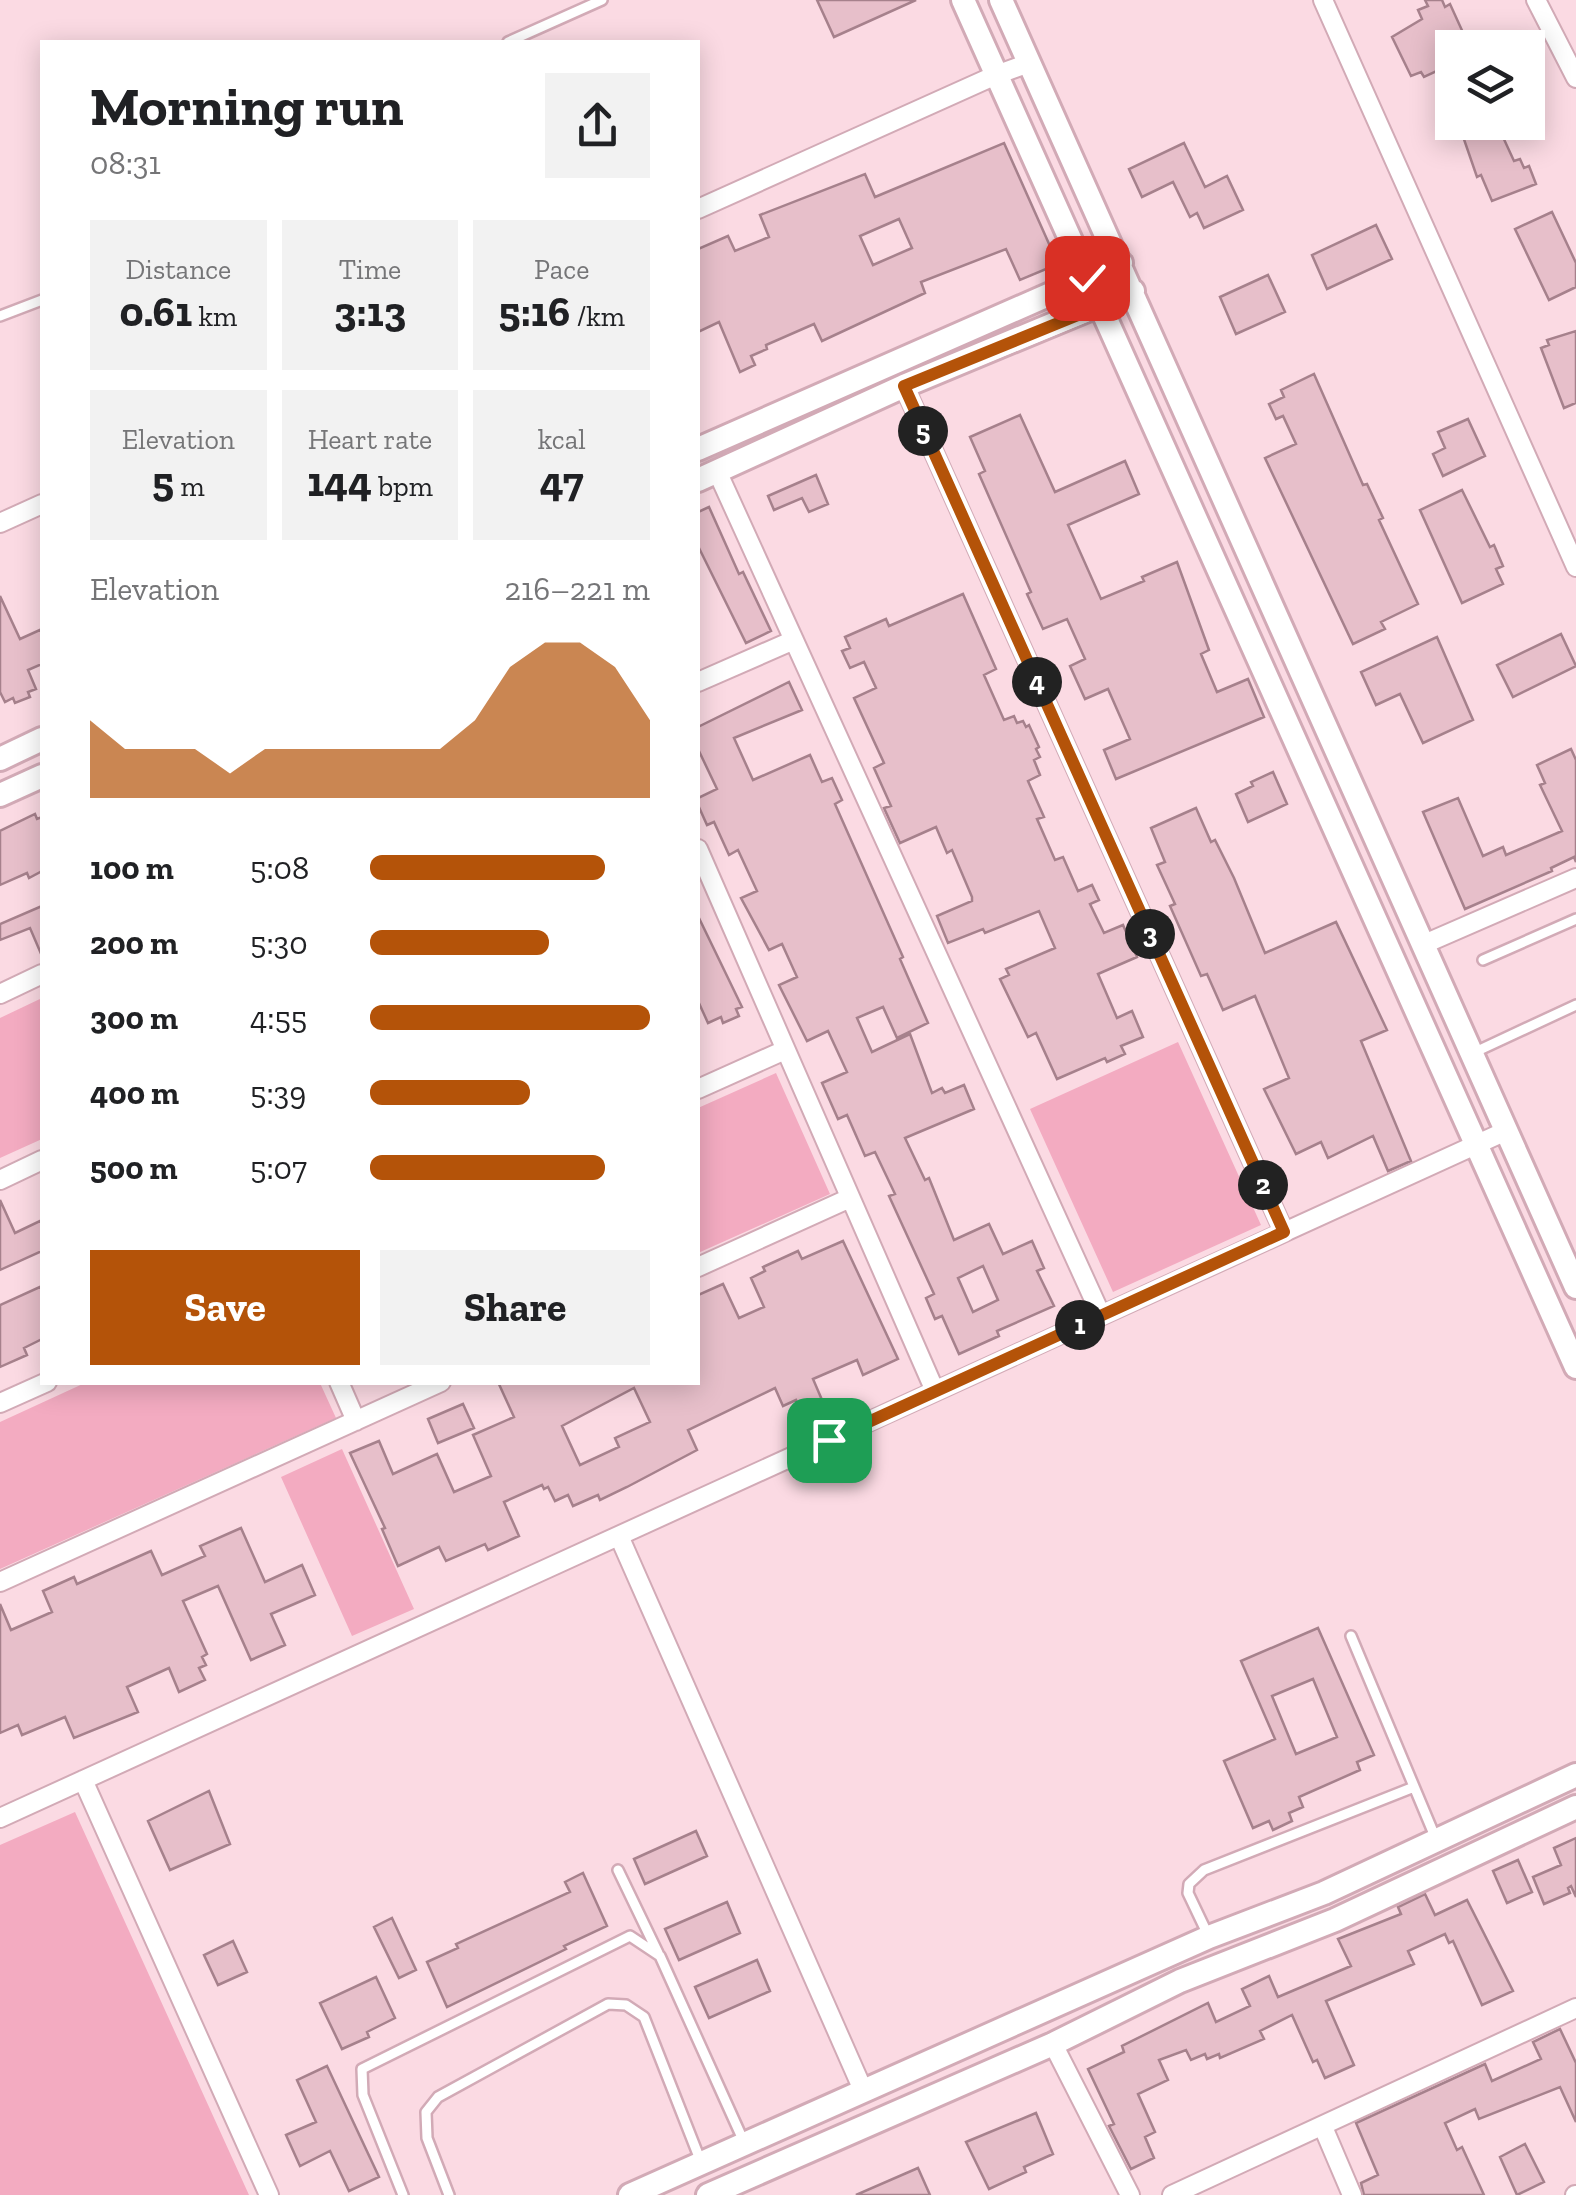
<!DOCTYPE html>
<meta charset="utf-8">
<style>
body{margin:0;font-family:"Zilla Slab",serif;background:#f2f2f2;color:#202124;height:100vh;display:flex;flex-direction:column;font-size:38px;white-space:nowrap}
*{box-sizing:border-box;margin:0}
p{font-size:32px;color:#757577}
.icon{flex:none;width:55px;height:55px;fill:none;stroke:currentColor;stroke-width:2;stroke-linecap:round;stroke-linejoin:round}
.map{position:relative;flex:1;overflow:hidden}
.drawer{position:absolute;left:40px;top:40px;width:660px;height:1345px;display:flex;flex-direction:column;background:#fff;border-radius:0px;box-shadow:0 5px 25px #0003}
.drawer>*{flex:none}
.buttons{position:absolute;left:1435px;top:30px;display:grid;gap:20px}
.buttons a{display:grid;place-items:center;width:110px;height:110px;border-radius:0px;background:#fff;box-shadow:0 5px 25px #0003;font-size:50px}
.pin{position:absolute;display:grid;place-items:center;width:85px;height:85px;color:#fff;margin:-42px;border-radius:20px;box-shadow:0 5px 15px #0006}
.km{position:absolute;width:50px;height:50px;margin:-25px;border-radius:50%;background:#222;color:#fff;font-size:28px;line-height:50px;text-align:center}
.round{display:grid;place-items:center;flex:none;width:105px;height:105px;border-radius:0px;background:#f2f2f2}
.summary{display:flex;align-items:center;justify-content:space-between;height:170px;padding:0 50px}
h1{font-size:55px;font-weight:700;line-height:75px}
.stats{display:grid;grid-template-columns:repeat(3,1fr);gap:15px;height:170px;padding:10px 50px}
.stats div{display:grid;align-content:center;border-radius:0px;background:#f2f2f2;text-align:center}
.stats b{font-size:42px;font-weight:700}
.stats small{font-size:28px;font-weight:400}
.stats p{font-size:28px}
.chart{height:280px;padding:20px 50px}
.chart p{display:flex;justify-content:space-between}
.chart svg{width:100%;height:180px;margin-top:10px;fill:#b45309;opacity:.7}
.cta{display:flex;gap:20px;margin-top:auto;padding:20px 50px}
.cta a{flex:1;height:115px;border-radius:0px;background:#b45309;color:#fff;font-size:40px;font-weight:700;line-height:115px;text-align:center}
.cta a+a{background:#f2f2f2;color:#202124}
ul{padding:0 50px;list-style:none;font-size:32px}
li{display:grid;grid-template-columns:160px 120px 1fr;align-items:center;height:75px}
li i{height:25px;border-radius:12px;background:#b45309}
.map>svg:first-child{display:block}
</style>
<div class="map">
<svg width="1576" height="2195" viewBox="0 0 1576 2195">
<rect width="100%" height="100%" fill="#fbdae3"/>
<!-- green -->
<path fill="#f3abc1" d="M 42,998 L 42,1139 L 0,1158 L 0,1018 Z
M 1178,1042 L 1261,1225 L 1113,1292 L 1030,1109 Z
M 776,1073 L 830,1194 L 698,1253 L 698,1108 Z
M 87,1382 L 320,1383 L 336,1418 L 0,1569 L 0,1422 Z
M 342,1449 L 414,1609 L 352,1636 L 281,1477 Z
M 75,1812 L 249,2195 L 0,2195 L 0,1845 Z"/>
<!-- building -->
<path fill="#e7bfca" stroke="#a6818c" stroke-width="2.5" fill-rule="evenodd" d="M 817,0 L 916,0 L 834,37 Z
M 1425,0 L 1442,0 L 1445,7 L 1450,4 L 1470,48 L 1452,48 L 1452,64 L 1424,77 L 1421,72 L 1411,76 L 1392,37 L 1422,19 L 1418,10 L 1428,6 Z
M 1458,122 L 1532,122 L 1502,135 L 1514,161 L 1520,159 L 1524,168 L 1529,166 L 1536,184 L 1492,201 L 1481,175 L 1477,177 Z
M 1004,143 L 1058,264 L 1020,280 L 1006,249 L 921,282 L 925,293 L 822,341 L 814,324 L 766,345 L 767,349 L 751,356 L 755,365 L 740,372 L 719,322 L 698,332 L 698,249 L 728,236 L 735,251 L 769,237 L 760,215 L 865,174 L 875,197 ZM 899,219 L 912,248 L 873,265 L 860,236 Z
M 1184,143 L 1205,187 L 1227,176 L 1243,210 L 1204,228 L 1197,213 L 1190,217 L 1173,182 L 1142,197 L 1129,169 Z
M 1552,212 L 1576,263 L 1576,287 L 1549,300 L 1515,229 Z
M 1376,225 L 1392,259 L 1327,289 L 1312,255 Z
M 1268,275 L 1285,312 L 1236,334 L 1220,297 Z
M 1576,331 L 1576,403 L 1564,408 L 1541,348 L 1549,345 L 1547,340 Z
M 1314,374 L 1363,485 L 1367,484 L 1383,518 L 1379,520 L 1418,604 L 1381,622 L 1385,629 L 1353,644 L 1265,458 L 1296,444 L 1283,416 L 1276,419 L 1269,404 L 1284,397 L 1281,390 Z
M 1020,415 L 1055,492 L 1125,461 L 1139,494 L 1068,525 L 1101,599 L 1144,581 L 1142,577 L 1177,562 L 1209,650 L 1201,654 L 1217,692 L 1248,679 L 1264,717 L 1116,779 L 1104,750 L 1130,739 L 1108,689 L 1085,699 L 1070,666 L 1085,659 L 1067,619 L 1043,629 L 1027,594 L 1031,592 L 979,474 L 985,471 L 970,437 Z
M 1468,419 L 1485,456 L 1443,476 L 1433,454 L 1445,448 L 1438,432 Z
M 816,475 L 828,504 L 809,512 L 802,498 L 774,510 L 768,496 Z
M 1462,490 L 1490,547 L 1494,545 L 1503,566 L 1496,569 L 1503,584 L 1462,603 L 1420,510 Z
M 709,507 L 739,574 L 743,572 L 771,631 L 746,643 L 698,546 L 698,512 Z
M 963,594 L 996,669 L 984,675 L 1004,720 L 1014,716 L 1017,723 L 1023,721 L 1026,727 L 1029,725 L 1039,747 L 1036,749 L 1040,757 L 1034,760 L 1040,775 L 1028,781 L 1044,817 L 1037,819 L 1055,860 L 1063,857 L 1078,891 L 1092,885 L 1099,900 L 1090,904 L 1104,933 L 1123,925 L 1137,957 L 1098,974 L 1117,1018 L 1132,1011 L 1143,1037 L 1121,1046 L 1125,1054 L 1107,1062 L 1105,1058 L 1057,1079 L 1036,1033 L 1028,1037 L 1000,979 L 1009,975 L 1006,969 L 1055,948 L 1039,911 L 985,933 L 983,929 L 948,943 L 937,916 L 972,901 L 972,897 L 952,850 L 947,853 L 936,827 L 900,843 L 884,808 L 891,806 L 874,768 L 884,763 L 854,698 L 876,688 L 864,662 L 850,668 L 842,651 L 850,648 L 845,637 L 886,619 L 889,626 Z
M 0,596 L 20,639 L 42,629 L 42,664 L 28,670 L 36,689 L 28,692 L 30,697 L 15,703 L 13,698 L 5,702 L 0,692 Z
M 1561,634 L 1576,666 L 1513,697 L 1497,665 Z
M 1437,637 L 1473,720 L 1423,743 L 1400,694 L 1376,705 L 1361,672 Z
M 789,682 L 802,710 L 734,738 L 753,780 L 810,755 L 822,782 L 832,778 L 842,800 L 835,804 L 903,957 L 900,959 L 928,1023 L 897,1038 L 883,1007 L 857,1018 L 872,1052 L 910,1034 L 932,1093 L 942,1088 L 945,1093 L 964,1085 L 974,1109 L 905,1138 L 925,1180 L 929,1178 L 954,1240 L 989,1224 L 1003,1254 L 1032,1241 L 1044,1268 L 1037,1271 L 1054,1306 L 997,1331 L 999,1336 L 959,1354 L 942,1316 L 935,1319 L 926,1298 L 934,1294 L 889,1196 L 895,1194 L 875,1152 L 865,1156 L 847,1115 L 838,1119 L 822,1083 L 847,1072 L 828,1031 L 807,1041 L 779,985 L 797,977 L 782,944 L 769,950 L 741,898 L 757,891 L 738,850 L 729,855 L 714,822 L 707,825 L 698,805 L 698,798 L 717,789 L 698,749 L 698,727 ZM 983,1266 L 998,1300 L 973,1312 L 958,1278 Z
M 1571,749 L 1576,760 L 1576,862 L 1574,857 L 1551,868 L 1552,871 L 1465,909 L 1423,812 L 1458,798 L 1483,856 L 1503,847 L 1506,855 L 1562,831 L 1540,785 L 1545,783 L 1537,765 Z
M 1273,772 L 1287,804 L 1248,822 L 1236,794 L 1253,786 L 1251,782 Z
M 1196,808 L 1211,842 L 1215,840 L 1234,878 L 1265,953 L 1336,922 L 1387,1030 L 1361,1041 L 1411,1161 L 1388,1171 L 1373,1136 L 1328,1158 L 1321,1142 L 1296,1154 L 1264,1089 L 1289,1078 L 1255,996 L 1223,1010 L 1207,974 L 1201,976 L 1170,906 L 1175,904 L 1157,865 L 1165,862 L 1151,828 Z
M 35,814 L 37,819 L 42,817 L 42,871 L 29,878 L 27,873 L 0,885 L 0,831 Z
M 42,906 L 42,956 L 30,928 L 0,940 L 0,924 Z
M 698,916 L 742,1007 L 736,1009 L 739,1016 L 723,1023 L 721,1017 L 708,1023 L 698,1001 Z
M 0,1200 L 15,1233 L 42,1220 L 42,1251 L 0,1270 Z
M 843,1241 L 898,1359 L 863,1375 L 857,1360 L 813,1379 L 822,1400 L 801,1410 L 796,1400 L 783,1406 L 775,1388 L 688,1430 L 697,1450 L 627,1487 L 600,1500 L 598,1495 L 573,1506 L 568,1495 L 555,1501 L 548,1487 L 544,1489 L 542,1485 L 504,1502 L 519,1536 L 488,1550 L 485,1544 L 446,1561 L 439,1547 L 398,1566 L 382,1529 L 385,1528 L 350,1453 L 379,1441 L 393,1474 L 437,1454 L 454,1492 L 491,1476 L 473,1435 L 514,1417 L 498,1382 L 698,1382 L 698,1295 L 723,1284 L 739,1318 L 764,1307 L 751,1278 L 765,1271 L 763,1267 L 798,1251 L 802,1259 ZM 634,1388 L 650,1422 L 615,1438 L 619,1447 L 580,1465 L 562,1426 Z
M 42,1286 L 42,1339 L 24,1348 L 27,1355 L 0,1367 L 0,1305 Z
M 463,1404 L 474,1428 L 438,1443 L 428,1419 Z
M 241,1528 L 265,1582 L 302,1565 L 315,1595 L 271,1614 L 285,1645 L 251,1660 L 218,1586 L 183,1601 L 207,1654 L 202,1657 L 206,1665 L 199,1668 L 205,1680 L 179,1692 L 169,1668 L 127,1687 L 138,1712 L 74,1738 L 65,1717 L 22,1735 L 18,1725 L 0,1733 L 0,1604 L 11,1630 L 52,1612 L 43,1591 L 74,1577 L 77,1584 L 151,1551 L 162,1575 L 205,1556 L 200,1546 Z
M 1318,1628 L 1374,1755 L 1357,1762 L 1360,1770 L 1299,1797 L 1303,1807 L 1289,1813 L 1292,1821 L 1273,1830 L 1269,1821 L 1253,1828 L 1224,1761 L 1275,1739 L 1241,1661 ZM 1313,1679 L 1337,1737 L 1296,1754 L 1272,1696 Z
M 209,1791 L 230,1844 L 170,1870 L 148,1821 Z
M 696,1831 L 707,1856 L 645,1884 L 634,1859 Z
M 1576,1838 L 1576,1897 L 1571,1886 L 1568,1888 L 1570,1893 L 1544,1904 L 1533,1877 L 1561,1865 L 1554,1848 Z
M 1518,1860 L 1532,1892 L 1507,1903 L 1493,1871 Z
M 583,1873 L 607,1926 L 564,1946 L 566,1949 L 447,2007 L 427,1962 L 458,1948 L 456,1944 L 570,1892 L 565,1882 Z
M 1425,1894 L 1435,1915 L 1467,1900 L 1513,1991 L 1482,2005 L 1453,1941 L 1449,1943 L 1445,1934 L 1408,1951 L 1414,1964 L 1326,2001 L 1354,2065 L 1325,2078 L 1317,2060 L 1313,2062 L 1292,2015 L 1260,2031 L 1264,2039 L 1220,2058 L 1219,2054 L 1207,2059 L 1205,2054 L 1191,2060 L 1186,2050 L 1159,2060 L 1168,2080 L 1138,2094 L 1155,2132 L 1145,2137 L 1154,2158 L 1131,2169 L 1109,2126 L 1114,2124 L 1088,2069 L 1124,2052 L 1122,2046 L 1208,2003 L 1216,2022 L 1250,2006 L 1242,1989 L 1269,1976 L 1278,1997 L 1351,1966 L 1338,1939 L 1401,1914 L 1398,1907 Z
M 727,1902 L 740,1933 L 679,1960 L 665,1929 Z
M 392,1918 L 416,1970 L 399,1978 L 374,1927 Z
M 233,1941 L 247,1972 L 218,1985 L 204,1955 Z
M 757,1960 L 770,1991 L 709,2018 L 695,1987 Z
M 376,1977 L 395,2018 L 367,2032 L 369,2037 L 342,2049 L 320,2003 Z
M 1560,2029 L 1576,2063 L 1576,2122 L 1560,2087 L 1479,2119 L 1475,2109 L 1445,2123 L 1457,2150 L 1462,2147 L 1484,2195 L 1364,2195 L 1361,2183 L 1378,2175 L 1356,2123 L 1485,2064 L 1492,2081 L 1541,2059 L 1533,2042 Z
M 327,2066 L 379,2177 L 349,2191 L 330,2151 L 300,2166 L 286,2135 L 316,2122 L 297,2080 Z
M 1036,2113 L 1053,2154 L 1024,2167 L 1026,2172 L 989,2189 L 966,2142 Z
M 1525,2144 L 1544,2182 L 1517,2195 L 1500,2157 Z
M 918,2168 L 930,2195 L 856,2195 Z"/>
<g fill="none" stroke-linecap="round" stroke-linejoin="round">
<defs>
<path id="service" d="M 508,42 L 602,0
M 0,316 L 42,300
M 1483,960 L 1576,919
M 1473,1053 L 1576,1005
M 1351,1636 L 1436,1839
M 618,1870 L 658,1953
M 1208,1935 L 1188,1893 L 1189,1884 L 1204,1870 L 1414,1787
M 403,2195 L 363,2095 L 362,2069 L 630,1936 L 660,1956 L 744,2142
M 449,2195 L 427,2138 L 426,2112 L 438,2097 L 608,2004 L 626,2005 L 644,2017 L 701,2162"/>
<path id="minor" d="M 1323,0 L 1576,567
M 1536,0 L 1576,78
M 698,209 L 996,75 L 1029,63
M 904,386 L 1284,1232
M 717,471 L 1101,1315
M 0,523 L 42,504
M 698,682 L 794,640
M 698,849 L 935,1391
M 1422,945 L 1576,878
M 0,994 L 42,974
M 698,1089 L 785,1050
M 0,1180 L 42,1160
M 698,1267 L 850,1198
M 339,1382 L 356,1421
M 0,1403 L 47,1382
M 619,1536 L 863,2090
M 0,1582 L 441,1382
M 83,1780 L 269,2195
M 0,1818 L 1506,1131
M 1053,2044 L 1130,2195
M 1323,2127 L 1352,2195
M 1172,2195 L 1576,2008
M 1575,2195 L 1576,2195"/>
<path id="tertiary" d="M 963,0 L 1576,1367
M 1001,0 L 1576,1287
M 698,449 L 1121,263
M 698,480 L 904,386 L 1133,291
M 0,759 L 42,739
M 0,795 L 42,776
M 630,2195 L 1209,1937 L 1324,1893 L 1576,1775
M 708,2195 L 1053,2044 L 1180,1981 L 1335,1920 L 1576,1807"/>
</defs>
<!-- service casing -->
<use href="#service" stroke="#d2aab6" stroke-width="14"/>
<!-- minor casing -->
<use href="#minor" stroke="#d2aab6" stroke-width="22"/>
<!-- tertiary casing -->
<use href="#tertiary" stroke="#d2aab6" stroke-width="28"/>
<!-- service -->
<use href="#service" stroke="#fff" stroke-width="9"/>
<!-- minor -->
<use href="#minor" stroke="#fff" stroke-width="18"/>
<!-- tertiary -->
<use href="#tertiary" stroke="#fff" stroke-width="22"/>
</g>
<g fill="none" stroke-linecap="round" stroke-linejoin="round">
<defs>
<path id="route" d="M 829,1440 L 1284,1232 L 904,386 L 1100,306 L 1087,278"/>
</defs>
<!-- route casing -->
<use href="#route" stroke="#fff" stroke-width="20"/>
<!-- route -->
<use href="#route" stroke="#b45309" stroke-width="12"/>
</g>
</svg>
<div class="buttons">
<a><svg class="icon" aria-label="layers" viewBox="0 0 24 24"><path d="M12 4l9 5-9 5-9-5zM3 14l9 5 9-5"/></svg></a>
</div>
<div class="pin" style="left:829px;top:1440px;background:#1e9e55"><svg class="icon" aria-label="arrive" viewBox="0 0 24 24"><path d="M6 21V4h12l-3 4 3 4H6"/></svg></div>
<div class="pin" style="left:1087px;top:278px;background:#d93025"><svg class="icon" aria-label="check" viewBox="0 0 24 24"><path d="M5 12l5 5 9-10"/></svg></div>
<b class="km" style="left:1080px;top:1325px">1</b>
<b class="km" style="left:1263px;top:1185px">2</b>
<b class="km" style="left:1150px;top:934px">3</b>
<b class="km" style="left:1037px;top:682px">4</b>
<b class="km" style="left:923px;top:431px">5</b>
<section class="drawer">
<div class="summary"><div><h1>Morning run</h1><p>08:31</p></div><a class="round"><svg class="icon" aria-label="share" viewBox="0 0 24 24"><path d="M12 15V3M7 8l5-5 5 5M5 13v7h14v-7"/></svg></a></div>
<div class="stats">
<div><p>Distance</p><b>0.61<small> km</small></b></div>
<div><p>Time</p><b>3:13</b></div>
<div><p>Pace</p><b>5:16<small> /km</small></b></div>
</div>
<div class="stats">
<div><p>Elevation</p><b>5<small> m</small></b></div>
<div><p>Heart rate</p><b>144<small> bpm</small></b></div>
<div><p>kcal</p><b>47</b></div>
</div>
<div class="chart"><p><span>Elevation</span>216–221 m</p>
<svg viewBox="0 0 160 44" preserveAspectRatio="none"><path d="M0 44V25L10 32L20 32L30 32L40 38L50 32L60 32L70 32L80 32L90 32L100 32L110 25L120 12L130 6L140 6L150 12L160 25V44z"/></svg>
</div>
<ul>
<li><b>100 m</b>5:08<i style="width:84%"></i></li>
<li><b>200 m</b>5:30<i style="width:64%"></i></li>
<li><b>300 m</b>4:55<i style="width:100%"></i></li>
<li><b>400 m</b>5:39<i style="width:57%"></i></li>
<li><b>500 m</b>5:07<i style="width:84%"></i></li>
</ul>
<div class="cta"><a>Save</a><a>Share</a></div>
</section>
</div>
